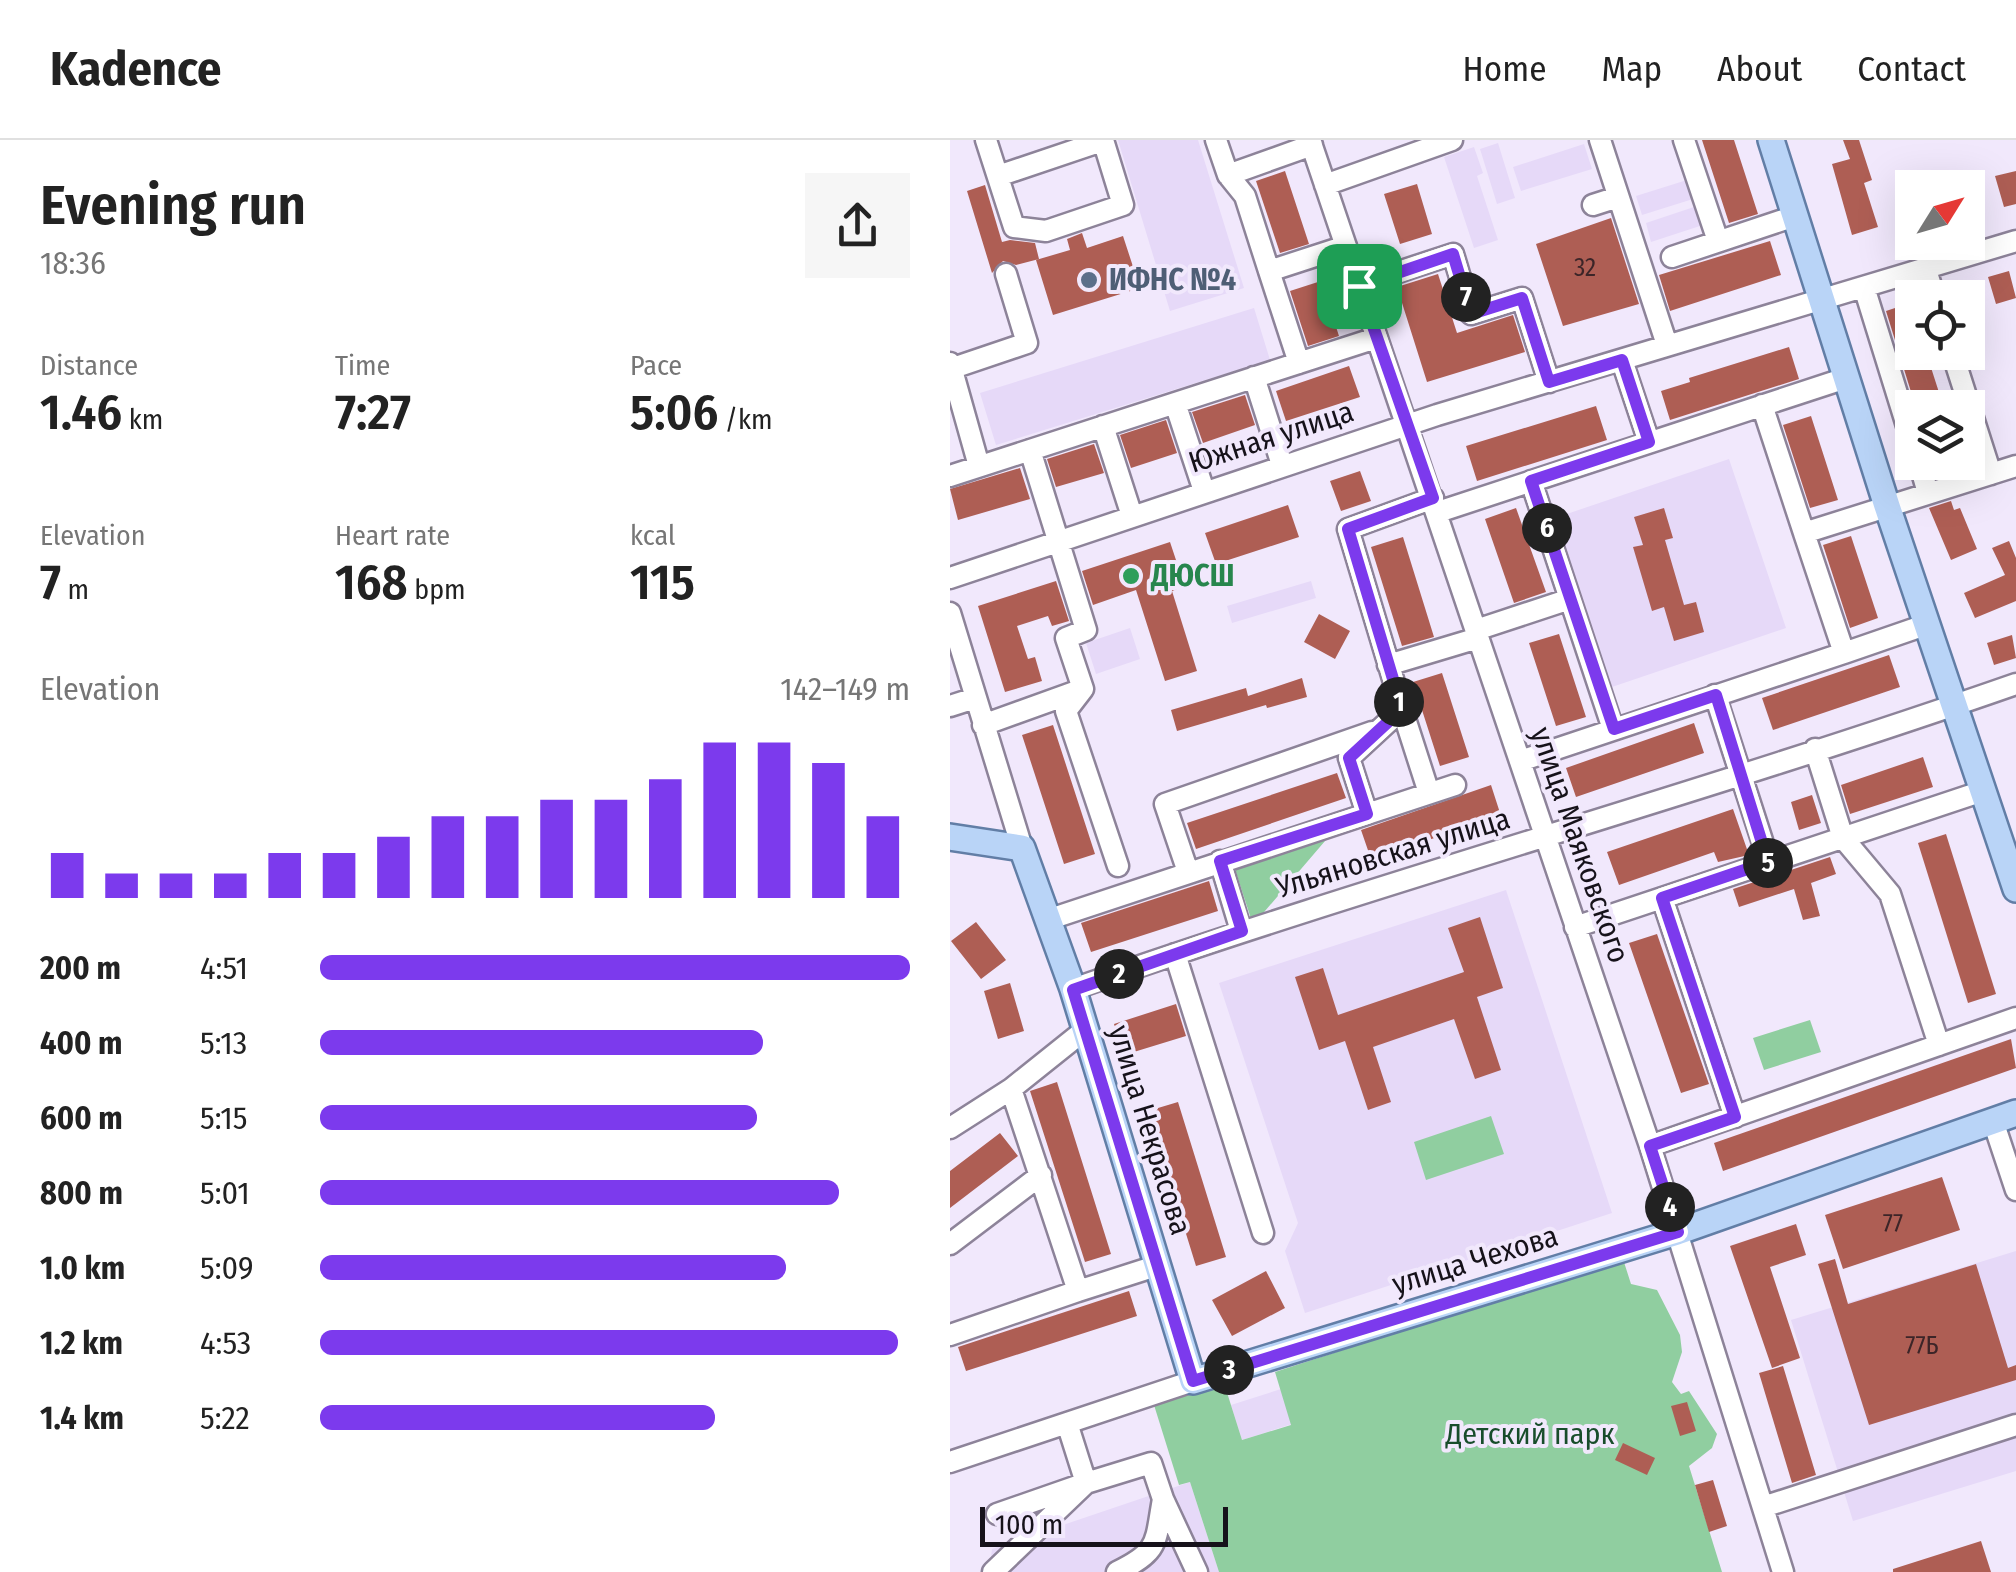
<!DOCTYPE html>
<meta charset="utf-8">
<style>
body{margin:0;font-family:"Fira Sans Condensed",sans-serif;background:#f6f6f6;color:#222;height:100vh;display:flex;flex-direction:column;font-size:38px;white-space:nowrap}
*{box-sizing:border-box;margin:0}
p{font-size:32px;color:#767676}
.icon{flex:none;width:55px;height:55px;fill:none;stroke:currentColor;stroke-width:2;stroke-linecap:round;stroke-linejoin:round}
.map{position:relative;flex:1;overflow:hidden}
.sheet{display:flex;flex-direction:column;background:#fff;width:950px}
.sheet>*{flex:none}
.needle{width:65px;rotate:53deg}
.buttons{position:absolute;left:945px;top:30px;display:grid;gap:20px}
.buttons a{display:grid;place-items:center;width:90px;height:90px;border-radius:0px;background:#fff;box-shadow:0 10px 40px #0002;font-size:50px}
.scale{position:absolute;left:30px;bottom:25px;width:248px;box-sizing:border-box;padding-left:10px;border:5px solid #16121a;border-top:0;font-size:28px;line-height:35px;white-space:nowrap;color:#16121a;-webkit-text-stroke:8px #f1e8fc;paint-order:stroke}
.pin{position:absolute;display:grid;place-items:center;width:85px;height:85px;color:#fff;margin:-42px;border-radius:20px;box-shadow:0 5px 15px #0006}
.km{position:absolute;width:50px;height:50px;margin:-25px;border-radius:50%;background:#222;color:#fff;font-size:28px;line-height:50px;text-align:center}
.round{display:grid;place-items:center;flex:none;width:105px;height:105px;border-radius:0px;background:#f6f6f6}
.headline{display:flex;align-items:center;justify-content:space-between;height:170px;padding:0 40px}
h1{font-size:55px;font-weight:600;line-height:75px}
.stats{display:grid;grid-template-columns:repeat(3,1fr);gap:15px;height:170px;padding:10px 40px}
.stats div{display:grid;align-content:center}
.stats b{font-size:50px;font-weight:600}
.stats small{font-size:28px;font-weight:400}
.stats p{font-size:28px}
.chart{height:280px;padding:20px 40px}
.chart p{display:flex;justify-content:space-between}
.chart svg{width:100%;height:180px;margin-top:10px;stroke:#7c3aed;stroke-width:6}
ul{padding:0 40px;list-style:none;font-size:32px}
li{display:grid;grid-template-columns:160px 120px 1fr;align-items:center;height:75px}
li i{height:25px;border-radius:12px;background:#7c3aed}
header{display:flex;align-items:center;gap:60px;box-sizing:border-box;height:140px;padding:0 50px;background:#fff;border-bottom:2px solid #e0e0e0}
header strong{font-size:48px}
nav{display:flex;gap:55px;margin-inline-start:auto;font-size:35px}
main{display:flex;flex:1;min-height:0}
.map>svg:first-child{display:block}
</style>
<header>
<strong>Kadence</strong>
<nav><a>Home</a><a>Map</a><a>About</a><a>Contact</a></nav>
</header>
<main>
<section class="sheet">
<div class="headline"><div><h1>Evening run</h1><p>18:36</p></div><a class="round"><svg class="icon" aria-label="share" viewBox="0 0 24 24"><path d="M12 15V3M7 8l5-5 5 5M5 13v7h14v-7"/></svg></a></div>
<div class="stats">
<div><p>Distance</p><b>1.46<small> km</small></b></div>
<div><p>Time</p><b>7:27</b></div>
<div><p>Pace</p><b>5:06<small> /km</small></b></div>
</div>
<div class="stats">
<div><p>Elevation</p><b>7<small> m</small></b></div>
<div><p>Heart rate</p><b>168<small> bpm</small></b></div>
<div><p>kcal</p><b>115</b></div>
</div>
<div class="chart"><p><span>Elevation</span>142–149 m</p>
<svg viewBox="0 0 160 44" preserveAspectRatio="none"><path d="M5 44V33M15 44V38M25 44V38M35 44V38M45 44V33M55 44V33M65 44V29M75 44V24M85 44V24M95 44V20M105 44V20M115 44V15M125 44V6M135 44V6M145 44V11M155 44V24"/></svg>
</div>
<ul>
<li><b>200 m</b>4:51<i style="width:100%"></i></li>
<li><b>400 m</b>5:13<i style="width:75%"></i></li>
<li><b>600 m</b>5:15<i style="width:74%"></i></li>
<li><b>800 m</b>5:01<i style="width:88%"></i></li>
<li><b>1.0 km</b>5:09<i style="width:79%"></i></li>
<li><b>1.2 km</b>4:53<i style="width:98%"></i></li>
<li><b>1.4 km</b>5:22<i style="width:67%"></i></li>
</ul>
</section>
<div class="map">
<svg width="1066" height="1432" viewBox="0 0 1066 1432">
<rect width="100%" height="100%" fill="#f1e8fc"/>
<!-- built -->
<path fill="#e6d9f8" d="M 168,0 L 248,0 L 294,148 L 220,171 Z
M 548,3 L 565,58 L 547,64 L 530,9 Z
M 634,4 L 642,29 L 571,51 L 563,27 Z
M 524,7 L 533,33 L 527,36 L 548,100 L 524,108 L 494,17 Z
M 737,40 L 743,59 L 692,75 L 686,56 Z
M 747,66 L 753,85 L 701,102 L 696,83 Z
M 304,168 L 320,220 L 46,305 L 30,253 Z
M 779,319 L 836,488 L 659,548 L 602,379 Z
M 361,441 L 366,458 L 282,483 L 277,466 Z
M 180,488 L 190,519 L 146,534 L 136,503 Z
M 556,750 L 662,1073 L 355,1173 L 335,1111 L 348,1083 L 269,843 Z
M 1066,1111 L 1066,1331 L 903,1381 L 841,1180 Z
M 331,1249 L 342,1284 L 292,1300 L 281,1265 Z
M 240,1342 L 269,1432 L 39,1432 L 42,1409 Z"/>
<!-- green -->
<path fill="#90cea0" d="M 381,694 L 303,785 L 284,726 Z
M 860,880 L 871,912 L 814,930 L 803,898 Z
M 541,976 L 554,1014 L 476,1040 L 464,1002 Z
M 673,1119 L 681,1144 L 707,1150 L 730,1195 L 732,1212 L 722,1242 L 731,1254 L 739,1251 L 767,1294 L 762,1308 L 739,1326 L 772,1432 L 269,1432 L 240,1342 L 229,1345 L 204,1265 L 274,1243 L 292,1300 L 341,1285 L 325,1232 Z"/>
<!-- building -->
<path fill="#ae5e54" d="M 752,0 L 784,0 L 808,74 L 779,83 Z
M 893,0 L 909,0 L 922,40 L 914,43 L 928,87 L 902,95 L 882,24 L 900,19 Z
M 335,31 L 359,104 L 330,113 L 306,41 Z
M 1066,31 L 1066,64 L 1054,67 L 1045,36 Z
M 467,44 L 482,94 L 450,104 L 434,54 Z
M 35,45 L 52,102 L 60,100 L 85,103 L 89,119 L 66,125 L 53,121 L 42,133 L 17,51 Z
M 661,78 L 689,164 L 613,186 L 586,104 Z
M 132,93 L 137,108 L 173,96 L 190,148 L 103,175 L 86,120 L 120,110 L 117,99 Z
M 820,101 L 831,135 L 720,171 L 709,135 Z
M 1059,131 L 1066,158 L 1046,164 L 1038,137 Z
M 488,134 L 507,193 L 563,175 L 575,212 L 477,242 L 447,147 Z
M 371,141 L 389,196 L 358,206 L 340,151 Z
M 960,163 L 962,212 L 976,212 L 994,268 L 966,268 L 936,171 Z
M 839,207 L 849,239 L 720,280 L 711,251 L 740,242 L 739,238 Z
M 399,226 L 410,257 L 336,281 L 326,251 Z
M 295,255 L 305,285 L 253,303 L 242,272 Z
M 646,266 L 657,300 L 527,341 L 516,306 Z
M 861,276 L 888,360 L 860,368 L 833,285 Z
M 216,280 L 227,313 L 181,328 L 170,295 Z
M 144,304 L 154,333 L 106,347 L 97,319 Z
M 70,328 L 80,359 L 8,380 L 0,349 Z
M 410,331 L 421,361 L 391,371 L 380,341 Z
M 1001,361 L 1004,370 L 1010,368 L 1027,409 L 1001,420 L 979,368 Z
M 338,365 L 349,397 L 266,424 L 255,393 Z
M 566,368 L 596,452 L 564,463 L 535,379 Z
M 714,368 L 723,398 L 715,400 L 734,465 L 746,462 L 754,492 L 724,501 L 714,467 L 702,471 L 683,407 L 693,405 L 684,377 Z
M 901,396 L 928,478 L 900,488 L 873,405 Z
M 453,397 L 484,497 L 452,506 L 421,407 Z
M 1059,401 L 1066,418 L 1066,461 L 1025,478 L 1014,453 L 1055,435 L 1042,408 Z
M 220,402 L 231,435 L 228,436 L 232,447 L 222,451 L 247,531 L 215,541 L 186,450 L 143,465 L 132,431 Z
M 106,441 L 119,481 L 102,486 L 98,476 L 67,486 L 78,519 L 85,517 L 92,541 L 55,552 L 28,466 Z
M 369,474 L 400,491 L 385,519 L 354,502 Z
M 609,494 L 636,577 L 606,586 L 579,503 Z
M 1062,495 L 1066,518 L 1044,525 L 1037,503 Z
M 939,515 L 950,547 L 823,590 L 812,558 Z
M 492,533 L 519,617 L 490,626 L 463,542 Z
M 352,538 L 357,557 L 317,568 L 316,565 L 227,591 L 221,570 L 296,548 L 298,556 Z
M 744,583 L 754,613 L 626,657 L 616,628 Z
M 103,585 L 145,714 L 114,724 L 72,595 Z
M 973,617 L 983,647 L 900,674 L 891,645 Z
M 387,633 L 396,658 L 246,709 L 237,683 Z
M 541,645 L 551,676 L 421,719 L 411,690 Z
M 862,655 L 871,683 L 849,690 L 841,662 Z
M 783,669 L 799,715 L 768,722 L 764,712 L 669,745 L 657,712 Z
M 996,694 L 1046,854 L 1018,863 L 968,703 Z
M 880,717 L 886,734 L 861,743 L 870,776 L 853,780 L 844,749 L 789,767 L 783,749 Z
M 259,741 L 268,771 L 141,812 L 131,783 Z
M 530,777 L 553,848 L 527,857 L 551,930 L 525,939 L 504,879 L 423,907 L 441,962 L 418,970 L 395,901 L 369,910 L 345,837 L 373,828 L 388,875 L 514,832 L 498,788 Z
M 26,782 L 56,820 L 31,839 L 1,801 Z
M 707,794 L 759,944 L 731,953 L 679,803 Z
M 60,843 L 74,891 L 48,899 L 34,851 Z
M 226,864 L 236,896 L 174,915 L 164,884 Z
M 1061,899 L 1066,928 L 773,1031 L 764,1003 Z
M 107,942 L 161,1114 L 135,1122 L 80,951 Z
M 228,962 L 276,1117 L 246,1126 L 198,971 Z
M 50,993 L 68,1016 L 0,1068 L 0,1031 Z
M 992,1037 L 1010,1090 L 893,1129 L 875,1075 Z
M 846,1084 L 856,1115 L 820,1127 L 850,1218 L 822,1228 L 780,1106 Z
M 885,1119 L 898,1164 L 1026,1124 L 1058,1228 L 1066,1225 L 1066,1240 L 919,1285 L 868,1124 Z
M 316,1131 L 335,1168 L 282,1196 L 262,1160 Z
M 179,1151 L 187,1176 L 16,1231 L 8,1207 Z
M 833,1226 L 866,1335 L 842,1343 L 809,1233 Z
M 737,1262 L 746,1291 L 730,1296 L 721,1266 Z
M 673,1303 L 705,1318 L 697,1335 L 665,1320 Z
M 763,1340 L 777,1386 L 759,1392 L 745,1345 Z
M 1031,1401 L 1041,1432 L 943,1432 L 943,1429 Z"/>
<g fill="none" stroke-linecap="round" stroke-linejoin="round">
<defs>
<path id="minor" d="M 36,0 L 64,87 L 96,91 L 173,65 L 153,0
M 266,0 L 278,35 L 295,56 L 319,131
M 360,0 L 700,1006 L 833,1432
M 650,0 L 717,205
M 734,0 L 768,101
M 278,35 L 362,5
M 48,36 L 152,1
M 375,45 L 502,0
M 643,65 L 668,57
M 722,117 L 845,76
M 976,130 L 985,158
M 409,145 L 503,114 L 521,174 L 572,158 L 599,242
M 914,147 L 962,302
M 1002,212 L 1041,334
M 672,221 L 699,302
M 0,223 L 29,326
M 349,223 L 319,131 L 396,106
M 0,229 L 77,203 L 56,134
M 304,237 L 332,325
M 225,263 L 254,351
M 812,265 L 854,393
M 153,286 L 182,376
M 80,310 L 136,490 L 116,498 L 133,549
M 969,322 L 978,353
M 0,336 L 426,198
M 581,341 L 663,589
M 488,372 L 896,238
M 0,438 L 487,275 L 1066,101
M 0,473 L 72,708
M 526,490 L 620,459
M 894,513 L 978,484
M 438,525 L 528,498
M 765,555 L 819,722
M 0,566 L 25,558
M 452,569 L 479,653
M 33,585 L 133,549 L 116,571 L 168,726
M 865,609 L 893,698 L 940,754 L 989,905
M 570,621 L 894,513 L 854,393 L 1066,326
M 417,674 L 505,645
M 270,721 L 291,791
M 238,732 L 215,664 L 422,592
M 712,758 L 785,977
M 100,779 L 417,674 L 399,618 L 452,569 L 398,389 L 483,358
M 625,787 L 1033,651
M 225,814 L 313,1093
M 123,849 C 435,740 754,653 1066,544
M 61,949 L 128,1151 L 206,1126
M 1043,981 L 1066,1050
M 0,988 L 61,949 L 136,889
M 700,1006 L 1066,878
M 0,1104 L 91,1035
M 0,1195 L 128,1151
M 0,1322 L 243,1241
M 813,1367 L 1066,1285
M 47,1374 L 136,1343 L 117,1283
M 43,1432 L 136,1343 L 201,1323 L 213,1359 L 247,1432
M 167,1432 C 210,1411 205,1403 213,1359"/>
<path id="major" d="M 821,0 L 937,366 L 1066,749
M 0,697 L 72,708 L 123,849 L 243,1241 L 727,1092 L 1066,973"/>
</defs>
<!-- minor casing -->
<use href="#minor" stroke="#8d8399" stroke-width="25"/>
<!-- major casing -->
<use href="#major" stroke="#627ea6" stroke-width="30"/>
<!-- minor -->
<use href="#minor" stroke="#fff" stroke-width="20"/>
<!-- major -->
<use href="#major" stroke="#b9d4f7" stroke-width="25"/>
</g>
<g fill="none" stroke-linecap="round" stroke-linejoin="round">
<defs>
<path id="route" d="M 503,114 L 521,174 L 572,158 L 599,242 L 672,220 L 699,302 L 581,341 L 664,589 L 766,555 L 818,722 L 712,758 L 785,977 L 700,1006 L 728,1092 L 243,1241 L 123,850 L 292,791 L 270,721 L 417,674 L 399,618 L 452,569 L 398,389 L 483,358 L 409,146 Z"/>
</defs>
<!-- route casing -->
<use href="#route" stroke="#fff" stroke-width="20"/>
<!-- route -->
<use href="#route" stroke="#7c3aed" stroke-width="12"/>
</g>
<!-- markers -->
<circle fill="#5c6f8a" stroke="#f1e8fc" stroke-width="4" cx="139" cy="140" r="10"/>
<circle fill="#2e9e5b" stroke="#f1e8fc" stroke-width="4" cx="181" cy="436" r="10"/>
<g text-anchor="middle" stroke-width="8" stroke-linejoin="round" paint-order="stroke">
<!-- number labels -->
<g font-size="25" fill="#3c2528">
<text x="635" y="136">32</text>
<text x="943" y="1092">77</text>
<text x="972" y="1214">77Б</text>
</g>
<!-- service labels -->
<g font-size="30" font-weight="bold" fill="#4e5e75" stroke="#f1e8fc" text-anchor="start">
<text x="159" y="150">ИФНС №4</text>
</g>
<!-- street labels -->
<g font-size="30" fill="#16121a" stroke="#f1e8fc">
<text transform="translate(321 297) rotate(-18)" y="10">Южная улица</text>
<text transform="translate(630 705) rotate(71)" y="10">улица Маяковского</text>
<text transform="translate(443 713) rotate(-17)" y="10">Ульяновская улица</text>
<text transform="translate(200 990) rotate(73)" y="10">улица Некрасова</text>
<text transform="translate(525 1120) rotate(-17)" y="10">улица Чехова</text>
</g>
<!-- leisure labels -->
<g font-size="30" font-weight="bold" fill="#27864d" stroke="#f1e8fc" text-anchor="start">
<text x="201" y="446">ДЮСШ</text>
</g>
<!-- park labels -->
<g font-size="30" fill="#184d2b" stroke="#f1e8fc">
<text x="580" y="1304">Детский парк</text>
</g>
</g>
</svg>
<div class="buttons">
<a><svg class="needle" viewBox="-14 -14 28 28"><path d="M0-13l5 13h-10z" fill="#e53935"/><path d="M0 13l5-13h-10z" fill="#767676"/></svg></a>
<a><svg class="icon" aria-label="locate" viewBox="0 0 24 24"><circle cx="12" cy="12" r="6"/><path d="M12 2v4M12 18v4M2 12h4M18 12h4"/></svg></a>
<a><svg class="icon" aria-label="layers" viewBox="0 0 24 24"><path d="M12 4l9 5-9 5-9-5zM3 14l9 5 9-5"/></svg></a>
</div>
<div class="scale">100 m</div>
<div class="pin" style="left:409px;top:146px;background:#1e9e55"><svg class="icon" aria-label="arrive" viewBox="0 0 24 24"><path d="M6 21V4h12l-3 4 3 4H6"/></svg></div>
<b class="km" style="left:449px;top:562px">1</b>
<b class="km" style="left:169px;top:834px">2</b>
<b class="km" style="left:279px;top:1230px">3</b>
<b class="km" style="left:720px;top:1067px">4</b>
<b class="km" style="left:818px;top:723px">5</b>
<b class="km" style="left:597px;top:388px">6</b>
<b class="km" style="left:516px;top:157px">7</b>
</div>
</main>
